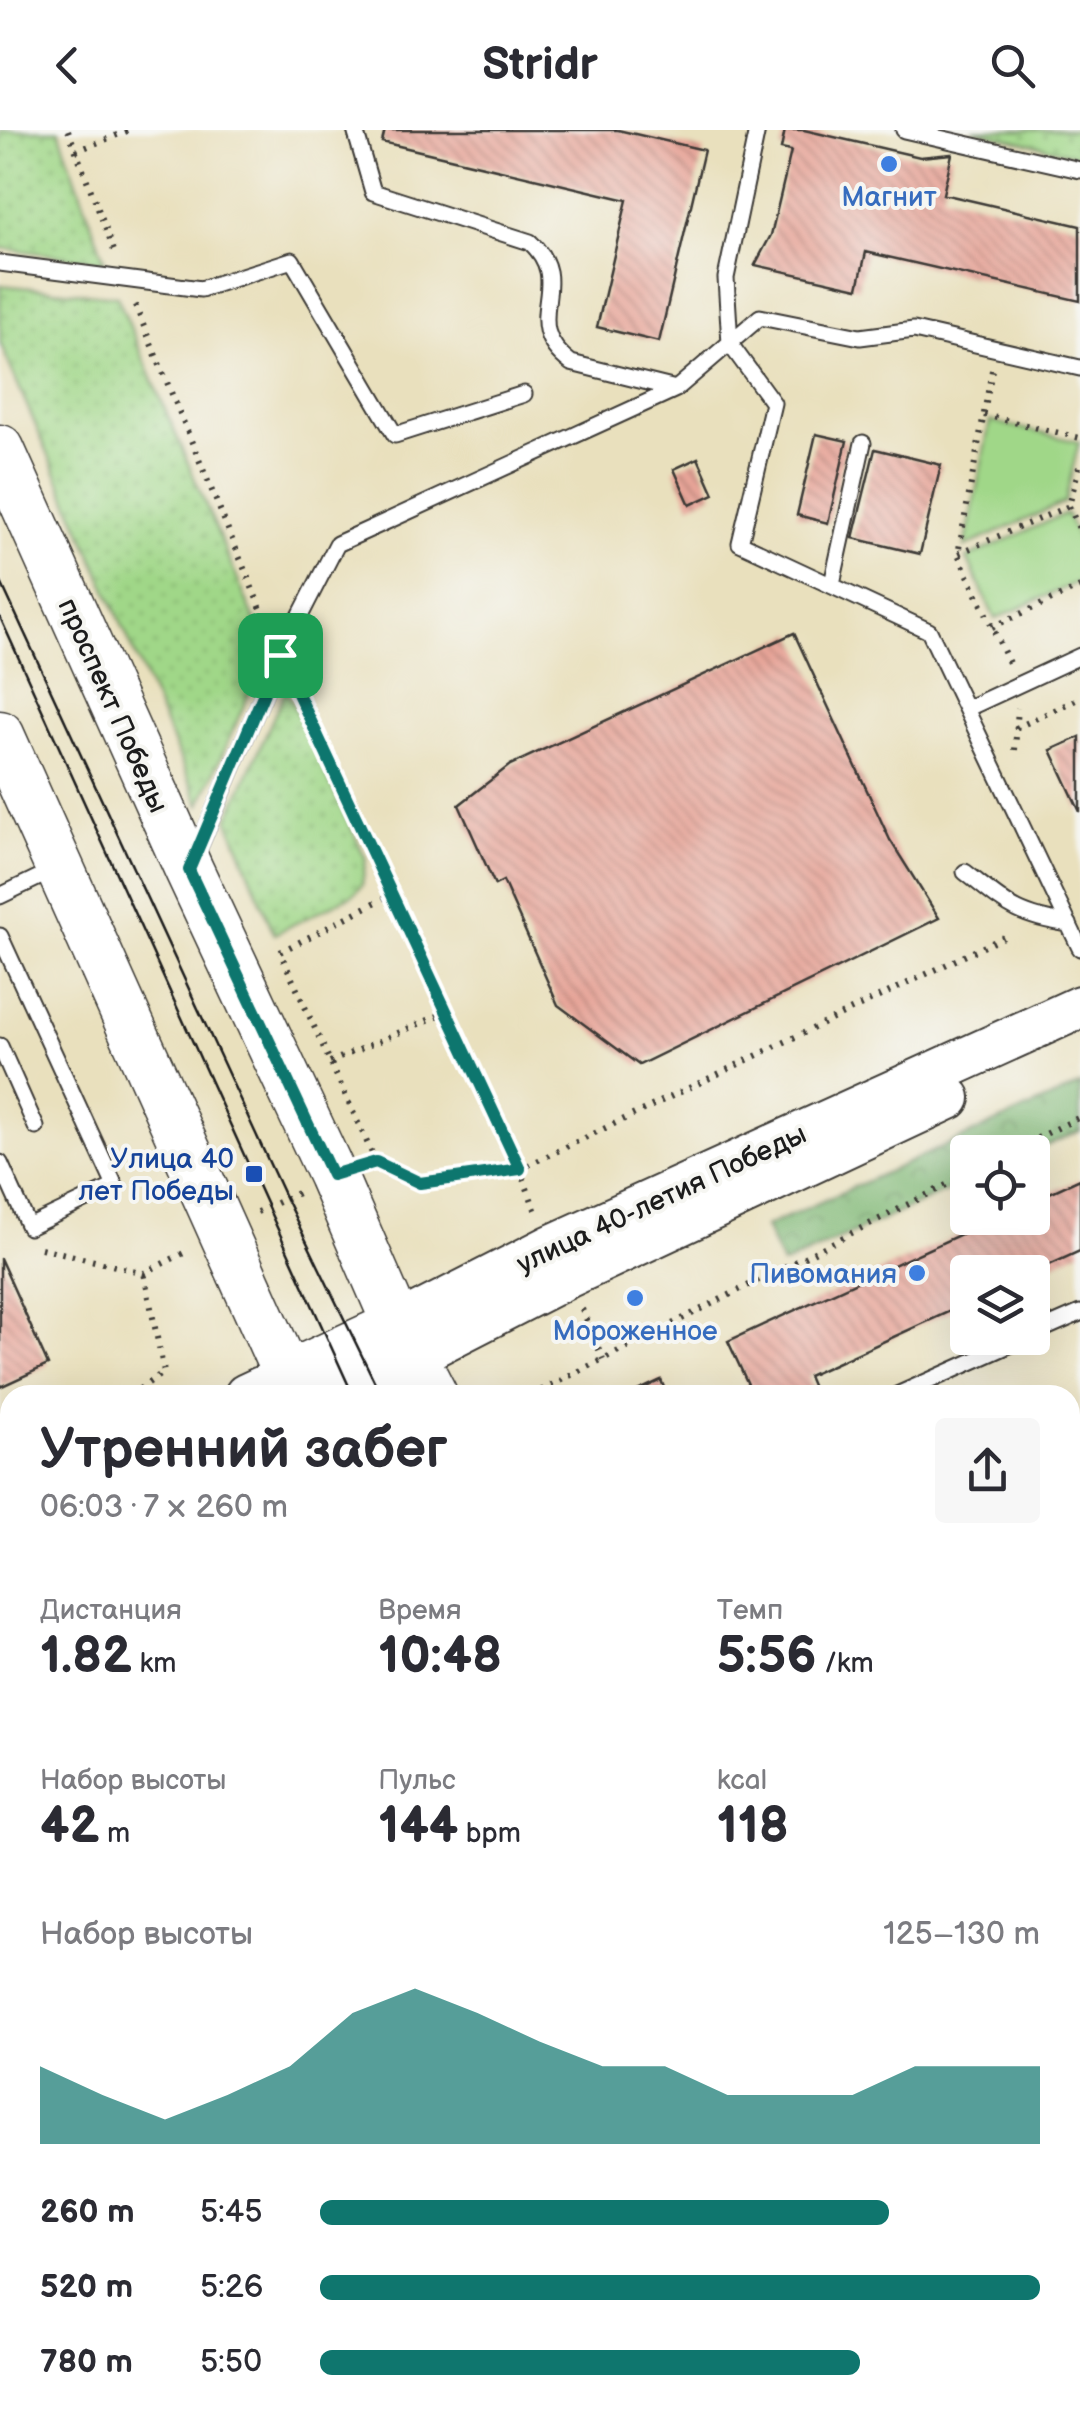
<!DOCTYPE html>
<html lang="ru">
<meta charset="utf-8">
<style>
body{margin:0;font-family:"Balsamiq Sans",sans-serif;background:#f7f7f7;color:#2b2b33;height:100vh;display:flex;flex-direction:column;font-size:38px;white-space:nowrap}
*{box-sizing:border-box;margin:0}
p{font-size:32px;color:#7c7c81}
.icon{flex:none;width:55px;height:55px;fill:none;stroke:currentColor;stroke-width:2;stroke-linecap:round;stroke-linejoin:round}
.map{position:relative;flex:1;overflow:hidden}
.sheet{position:absolute;left:0px;top:1255px;width:1080px;height:1038px;display:flex;flex-direction:column;background:#fff;border-radius:30px 30px 0 0;box-shadow:0 10px 40px #0002}
.sheet>*{flex:none}
.fabs{position:absolute;left:950px;top:1005px;display:grid;gap:20px}
.fabs a{display:grid;place-items:center;width:100px;height:100px;border-radius:10px;background:#fff;box-shadow:0 10px 40px #0002;font-size:50px}
.pin{position:absolute;display:grid;place-items:center;width:85px;height:85px;color:#fff;margin:-42px;border-radius:20px;box-shadow:0 5px 15px #0006}
.round{display:grid;place-items:center;flex:none;width:105px;height:105px;border-radius:10px;background:#f7f7f7}
.head{display:flex;align-items:center;justify-content:space-between;height:170px;padding:0 40px}
h1{font-size:55px;font-weight:700;line-height:75px}
.figures{display:grid;grid-template-columns:repeat(3,1fr);gap:15px;height:170px;padding:10px 40px}
.figures div{display:grid;align-content:center}
.figures b{font-size:50px;font-weight:700}
.figures small{font-size:28px;font-weight:400}
.figures p{font-size:28px}
.chart{height:280px;padding:20px 40px}
.chart p{display:flex;justify-content:space-between}
.chart svg{width:100%;height:180px;margin-top:10px;fill:#0f766e;opacity:.7}
ul{padding:0 40px;list-style:none;font-size:32px}
li{display:grid;grid-template-columns:160px 120px 1fr;align-items:center;height:75px}
li i{height:25px;border-radius:12px;background:#0f766e}
header{display:flex;justify-content:space-between;align-items:center;height:130px;padding:0 40px;background:#fff;font-size:45px;font-weight:700}
.map>svg:first-child{display:block}
</style>
<header><svg class="icon" aria-label="back" viewBox="0 0 24 24"><path d="M15 5l-7 7 7 7"/></svg>Stridr<svg class="icon" aria-label="search" viewBox="0 0 24 24"><circle cx="10" cy="10" r="6"/><path d="M15 15l6 6"/></svg></header>
<div class="map">
<svg width="1080" height="2292" viewBox="0 0 1080 2292">
<defs>
<pattern id="grass-dots" width="8" height="8" patternUnits="userSpaceOnUse" patternTransform="scale(2.5)"><rect width="8" height="8" fill="#a0d788"/><path d="M2 2h.1M6 6h.1" fill="none" stroke="#89b875" stroke-width="1.8" stroke-linecap="round"/></pattern>
<pattern id="forest-crowns" width="20" height="18" patternUnits="userSpaceOnUse" patternTransform="scale(2.5)"><rect width="20" height="18" fill="#80b874"/><path d="M2 6a3 3 0 1 1 6 0M12 15a3 3 0 1 1 6 0" fill="none" stroke="#68955e"/></pattern>
<pattern id="building-back-hatch" width="6" height="6" patternUnits="userSpaceOnUse" patternTransform="scale(2.5)"><rect width="6" height="6" fill="#e7a498"/><path d="M-1 5l2 2M0 0l6 6M5-1l2 2" fill="none" stroke="#ba857b"/></pattern>
</defs>
<rect width="100%" height="100%" fill="#f6f6f2"/>
<filter id="ink" filterUnits="userSpaceOnUse"><feTurbulence type="fractalNoise" baseFrequency=".01" numOctaves="2"/><feDisplacementMap in="SourceGraphic" scale="20" xChannelSelector="R" yChannelSelector="G"/><feConvolveMatrix kernelMatrix="1 2 1 2 8 2 1 2 1" color-interpolation-filters="sRGB"/></filter>
<filter id="wash" filterUnits="userSpaceOnUse"><feTurbulence type="fractalNoise" baseFrequency=".0048" numOctaves="4" result="noise"/><feDisplacementMap in="SourceGraphic" scale="40" xChannelSelector="R" yChannelSelector="G"/><feGaussianBlur stdDeviation="2.25" result="paint"/><feColorMatrix in="noise" values="0 0 0 0 0 0 0 0 0 0 0 0 0 0 0 0 0 1.4 0 .05"/><feComposite in="paint" operator="in"/></filter>
<g filter="url(#wash)">
<rect width="100%" height="100%" fill="#e9e0bd"/>
<!-- grass -->
<path fill="url(#grass-dots)" stroke="#5e7a52" stroke-width="2.5" d="M 0,0 L 59,0 L 105,132 L 0,118 Z
M 974,0 L 1080,0 L 1080,26 L 973,0 Z
M 0,155 L 117,166 L 268,521 L 200,675 L 0,213 Z
M 286,559 L 366,729 L 362,755 L 354,764 L 274,804 L 228,689 Z"/>
<!-- forest -->
<path fill="url(#forest-crowns)" stroke="#4e6a48" stroke-width="2.5" d="M 1080,955 L 1080,1001 L 1032,1022 L 968,1022 L 967,1052 L 782,1135 L 765,1097 Z"/>
<!-- green -->
<path fill="#a0d788" stroke="#5e7a52" stroke-width="2.5" d="M 990,291 L 1079,312 L 1065,372 L 965,417 Z
M 1066,383 L 1080,414 L 1080,451 L 995,489 L 967,428 Z"/>
<g id="blocks">
<!-- building -->
<path fill="url(#building-back-hatch)" d="M 385,0 L 618,0 L 704,20 L 659,212 L 597,197 L 627,70 L 382,12 Z
M 785,0 L 804,0 L 920,27 L 952,24 L 943,64 L 1080,96 L 1080,171 L 866,122 L 858,158 L 755,135 L 771,105 L 791,21 L 781,19 Z
M 816,304 L 847,311 L 828,393 L 797,385 Z
M 875,319 L 941,335 L 920,424 L 853,408 Z
M 698,328 L 714,364 L 690,375 L 674,339 Z
M 794,503 L 890,710 L 939,788 L 639,935 L 558,875 L 503,751 L 495,755 L 459,675 L 510,635 Z
M 1080,607 L 1080,682 L 1051,620 Z
M 1080,1049 L 1080,1121 L 1034,1142 L 968,1142 L 968,1173 L 808,1246 L 816,1265 L 753,1265 L 728,1211 L 996,1088 L 1032,1088 L 1032,1071 Z
M 0,1128 L 48,1235 L 0,1257 Z
M 661,1250 L 667,1265 L 629,1265 Z
M 10,1680 L 10,1895 L 0,1873 L 0,1685 Z
M 1080,1865 L 1080,1936 L 1070,1940 L 1070,1870 Z
M 10,2270 L 10,2282 L 121,2282 L 123,2286 L 110,2292 L 0,2292 L 0,2274 Z"/>
</g>
</g>
<g filter="url(#ink)">
<use href="#blocks" fill-opacity="0" stroke="#3b3934" stroke-width="2.5"/>
<g fill="none" stroke-linecap="round" stroke-linejoin="round">
<defs>
<path id="lane" d="M 355,0 L 373,62 L 530,112 C 577,155 515,191 571,233 L 676,259
M 757,0 L 726,148 L 730,214 L 773,273 L 740,413 L 929,501 L 1080,818
M 904,0 L 1080,40
M 0,133 L 201,159 L 292,130 L 395,305 L 524,264
M 832,454 L 863,313
M 968,578 L 1080,526
M 194,729 L 280,525 L 337,414 L 676,259 L 760,187 L 860,207 L 914,200 L 1080,238
M 965,742 C 1006,774 1015,786 1069,794
M 0,766 L 52,741
M 0,806 L 115,1056 L 29,1097 L 0,1033
M 0,916 L 36,997
M 1032,1204 L 1080,1183
M 897,1265 L 1025,1208
M 10,1551 L 10,1556
M 1070,1724 L 1080,1748
M 0,1974 L 10,1996
M 1070,1999 L 1080,1994
M 1070,2134 L 1080,2156
M 0,2228 L 10,2224
M 141,2282 L 146,2292
M 385,2282 L 390,2292
M 1014,2282 L 1019,2292
M 685,2292 L 707,2282"/>
<path id="secondary" d="M 397,1195 L 550,1117 L 1080,877
M 413,1226 L 567,1147 L 949,968
M 246,1265 L 287,1246
M 0,1379 L 10,1375"/>
<path id="primary" d="M 0,319 L 189,740 L 332,1045 L 397,1195 L 433,1265
M 0,605 L 296,1265
M 287,1246 L 397,1195
M 322,1265 L 413,1226
M 768,2282 L 773,2292
M 903,2282 L 907,2292"/>
</defs>
<!-- lane casing -->
<use href="#lane" stroke="#3b3934" stroke-width="19"/>
<!-- secondary casing -->
<use href="#secondary" stroke="#3b3934" stroke-width="46"/>
<!-- primary casing -->
<use href="#primary" stroke="#3b3934" stroke-width="51"/>
<!-- path -->
<path stroke="#3b3934" stroke-width="6" stroke-dasharray="2.5 8" stroke-linecap="butt" d="M 68,0 L 116,126
M 76,21 L 130,0
M 135,175 L 268,496
M 992,240 L 958,424 L 1009,533
M 984,285 L 1080,308
M 1069,376 L 1080,401
M 959,423 L 1069,376 L 1080,333
M 992,497 L 1080,457
M 293,553 L 520,1039 L 536,1082
M 1016,598 L 1080,568
M 1015,620 L 1018,578
M 330,932 L 447,882
M 1009,1022 L 1080,987
M 376,1032 L 280,822 L 392,764
M 367,1035 L 376,1032 L 420,1053 L 520,1039 L 1010,804
M 257,1082 L 300,1062
M 41,1118 L 144,1143 L 190,1120
M 582,1179 L 603,1229
M 131,1265 L 164,1242 L 144,1143
M 532,1265 L 968,1044
M 0,1478 L 10,1474
M 0,1602 L 10,1624
M 1070,2254 L 1080,2275
M 318,2282 L 322,2292
M 589,2282 L 594,2292"/>
<!-- lane -->
<use href="#lane" stroke="#fff" stroke-width="15"/>
<!-- secondary -->
<use href="#secondary" stroke="#fff" stroke-width="42"/>
<!-- primary -->
<use href="#primary" stroke="#fff" stroke-width="48"/>
<!-- tram -->
<path stroke="#1c1c1c" stroke-width="2.5" d="M 0,450 L 286,1069 L 381,1265
M 0,487 L 353,1265
M 823,2282 L 827,2292
M 844,2282 L 848,2292"/>
</g>
</g>
<g fill="none" stroke-linecap="round" stroke-linejoin="round" filter="url(#ink)">
<defs>
<path id="route" d="M 280,525 L 520,1039 L 420,1053 L 376,1032 L 332,1045 L 189,740 Z"/>
</defs>
<!-- route casing -->
<use href="#route" stroke="#fff" stroke-width="20"/>
<!-- route -->
<use href="#route" stroke="#0f766e" stroke-width="12"/>
</g>
<!-- markers -->
<g fill="#3f7fe0" stroke="#f6f6f2" stroke-width="4">
<circle cx="889" cy="34" r="10"/>
<circle cx="917" cy="1143" r="10"/>
<circle cx="635" cy="1168" r="10"/>
</g>
<rect fill="#1a4fb4" stroke="#f6f6f2" stroke-width="4" x="244" y="1034" width="20" height="20" rx="5"/>
<g text-anchor="middle" stroke-width="8" stroke-linejoin="round" paint-order="stroke">
<!-- shop labels -->
<g font-size="28" fill="#366cbe" stroke="#f6f6f2">
<text x="889" y="76">Магнит</text>
<text x="897" y="1153" text-anchor="end">Пивомания</text>
<text x="635" y="1210">Мороженное</text>
</g>
<!-- street labels -->
<g font-size="28" fill="#1c1c1c" stroke="#f6f6f2">
<text transform="translate(114 575) rotate(66)" y="10">проспект Победы</text>
<text transform="translate(661 1068) rotate(-25)" y="10">улица 40-летия Победы</text>
</g>
<!-- transit labels -->
<g font-size="28" fill="#164399" stroke="#f6f6f2" text-anchor="end">
<text x="234" y="1038">Улица 40<tspan x="234" dy="32">лет Победы</tspan></text>
</g>
</g>
</svg>
<div class="fabs">
<a><svg class="icon" aria-label="locate" viewBox="0 0 24 24"><circle cx="12" cy="12" r="6"/><path d="M12 2v4M12 18v4M2 12h4M18 12h4"/></svg></a>
<a><svg class="icon" aria-label="layers" viewBox="0 0 24 24"><path d="M12 4l9 5-9 5-9-5zM3 14l9 5 9-5"/></svg></a>
</div>
<div class="pin" style="left:280px;top:525px;background:#1e9e55"><svg class="icon" aria-label="arrive" viewBox="0 0 24 24"><path d="M6 21V4h12l-3 4 3 4H6"/></svg></div>
<section class="sheet">
<div class="head"><div><h1>Утренний забег</h1><p>06:03 · 7 × 260 m</p></div><a class="round"><svg class="icon" aria-label="share" viewBox="0 0 24 24"><path d="M12 15V3M7 8l5-5 5 5M5 13v7h14v-7"/></svg></a></div>
<div class="figures">
<div><p>Дистанция</p><b>1.82<small> km</small></b></div>
<div><p>Время</p><b>10:48</b></div>
<div><p>Темп</p><b>5:56<small> /km</small></b></div>
</div>
<div class="figures">
<div><p>Набор высоты</p><b>42<small> m</small></b></div>
<div><p>Пульс</p><b>144<small> bpm</small></b></div>
<div><p>kcal</p><b>118</b></div>
</div>
<div class="chart"><p><span>Набор высоты</span>125–130 m</p>
<svg viewBox="0 0 160 44" preserveAspectRatio="none"><path d="M0 44V25L10 32L20 38L30 32L40 25L50 12L60 6L70 12L80 19L90 25L100 25L110 32L120 32L130 32L140 25L150 25L160 25V44z"/></svg>
</div>
<ul>
<li><b>260 m</b>5:45<i style="width:79%"></i></li>
<li><b>520 m</b>5:26<i style="width:100%"></i></li>
<li><b>780 m</b>5:50<i style="width:75%"></i></li>
</ul>
</section>
</div>
